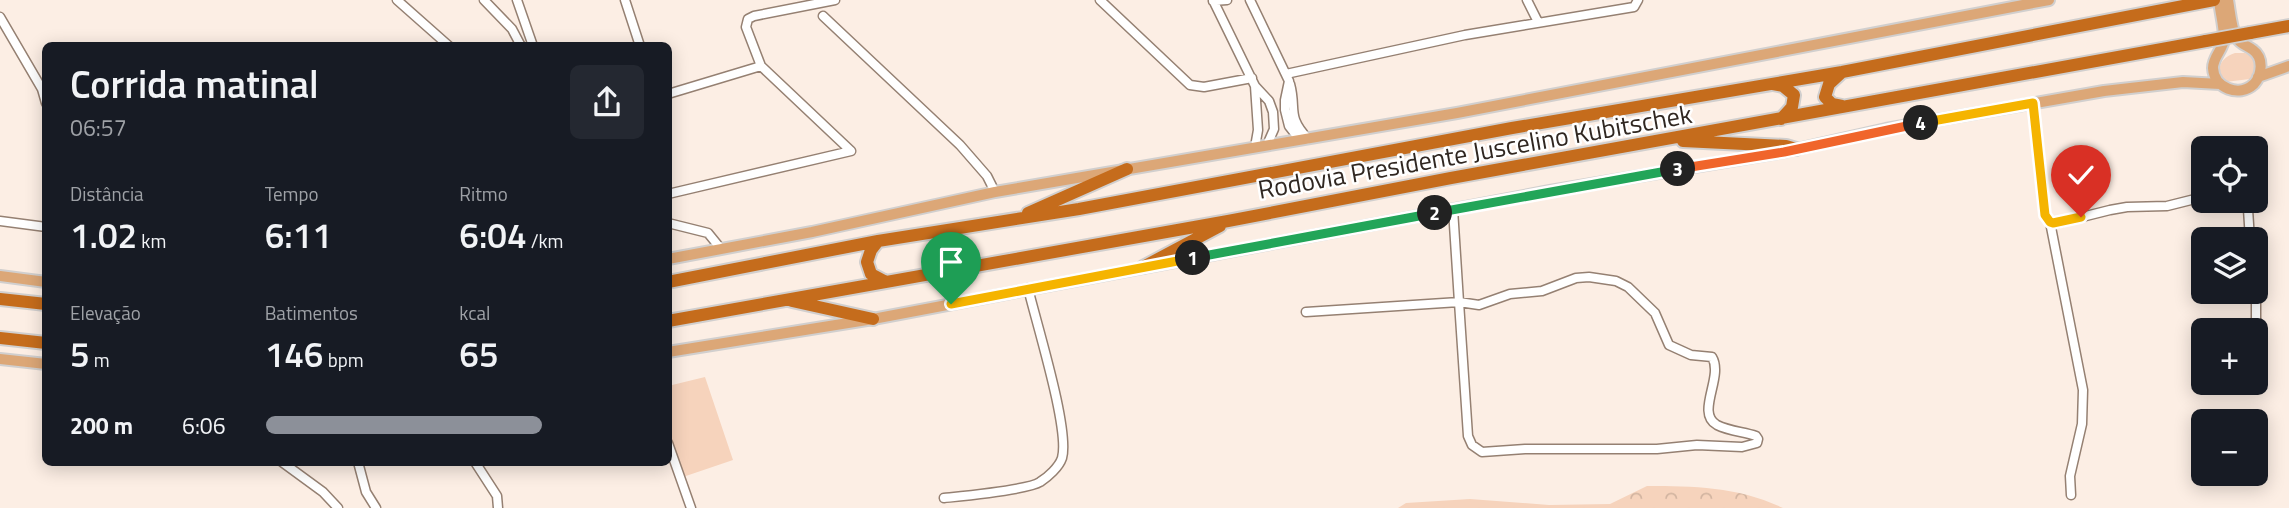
<!DOCTYPE html>
<html lang="pt">
<meta charset="utf-8">
<style>
body{margin:0;font-family:"Titillium Web",sans-serif;background:#242831;color:#f1f3f6;height:100vh;display:flex;flex-direction:column;font-size:26px;white-space:nowrap}
*{box-sizing:border-box;margin:0}
p{font-size:23px;color:#9ea1a6}
.icon{flex:none;width:38px;height:38px;fill:none;stroke:currentColor;stroke-width:2;stroke-linecap:round;stroke-linejoin:round}
.map{position:relative;flex:1;overflow:hidden}
.side{position:absolute;left:42px;top:42px;width:630px;height:424px;display:flex;flex-direction:column;background:#171b24;border-radius:10px;box-shadow:0 4px 18px #0003}
.side>*{flex:none}
.controls{position:absolute;left:2191px;top:136px;display:grid;gap:14px}
.controls a{display:grid;place-items:center;width:77px;height:77px;border-radius:10px;background:#171b24;box-shadow:0 4px 18px #0003;font-size:35px}
.pin{position:absolute;display:grid;place-items:center;width:60px;height:60px;color:#fff;margin:-72px -30px;border-radius:50% 50% 50% 0;rotate:-45deg;box-shadow:0 0 7px #0007}
.pin .icon{rotate:45deg}
.km{position:absolute;width:35px;height:35px;margin:-18px;border-radius:50%;background:#222;color:#fff;font-size:19px;line-height:35px;text-align:center}
.round{display:grid;place-items:center;flex:none;width:74px;height:74px;border-radius:10px;background:#242831}
.summary{display:flex;align-items:center;justify-content:space-between;height:119px;padding:0 28px}
h1{font-size:38px;font-weight:600;line-height:52px}
.figures{display:grid;grid-template-columns:repeat(3,1fr);gap:10px;height:119px;padding:7px 28px}
.figures div{display:grid;align-content:center}
.figures b{font-size:35px;font-weight:600}
.figures small{font-size:19px;font-weight:400}
.figures p{font-size:19px}
ul{padding:0 28px;list-style:none;font-size:23px}
li{display:grid;grid-template-columns:112px 84px 1fr;align-items:center;height:52px}
li i{height:18px;border-radius:9px;background:#8c9099}
.map>svg:first-child{display:block}
</style>
<div class="map">
<svg width="2289" height="508" viewBox="0 0 2289 508">
<defs>
<pattern id="forest-crowns" width="20" height="18" patternUnits="userSpaceOnUse" patternTransform="scale(1.75)"><rect width="20" height="18" fill="#f6d3bc"/><path d="M2 6a3 3 0 1 1 6 0M12 15a3 3 0 1 1 6 0" fill="none" stroke="#d3b5a1"/></pattern>
</defs>
<rect width="100%" height="100%" fill="#fceee4"/>
<!-- green -->
<path fill="#f6d3bc" d="M 2235,53 L 2245,53 L 2257,60 L 2256,73 L 2250,79 L 2225,82 C 2214,70 2221,57 2235,53 Z
M 705,377 L 733,460 L 680,478 L 669,449 L 668,386 Z"/>
<!-- forest -->
<path fill="url(#forest-crowns)" d="M 1647,486 C 1695,486 1739,487 1783,508 L 1398,508 L 1406,503 L 1470,499 L 1549,505 L 1610,504 Z"/>
<g fill="none" stroke-linecap="round" stroke-linejoin="round">
<defs>
<path id="minor" d="M 397,0 L 449,46
M 484,0 L 512,29 L 521,46
M 517,0 L 533,46
M 625,0 L 640,46
M 835,0 L 754,16 L 748,19 L 746,27 L 761,66 L 851,151
M 1100,0 L 1190,85 L 1204,87 L 1252,78
M 1213,0 L 1255,86 L 1269,101 L 1273,112 L 1274,129 L 1267,145
M 1250,0 L 1289,81 L 1285,100 L 1285,110 L 1289,126 L 1300,140
M 1527,0 L 1538,22
M 1213,1 L 1227,0
M 823,16 L 960,145 L 987,176 L 995,192
M 0,17 L 42,89 L 46,103
M 1286,74 L 1465,35 L 1634,7 L 1638,0
M 1290,84 C 1297,110 1286,115 1308,139
M 668,94 L 761,66
M 2033,103 L 2045,215 L 2050,222 L 2058,223 L 2110,210 L 2127,207 L 2167,206 L 2203,197
M 1255,147 L 1258,130 L 1255,86
M 668,194 L 851,151
M 2245,201 L 2248,209 L 2250,240
M 0,221 L 46,227
M 2050,222 L 2083,390 L 2082,424 L 2070,476 L 2071,495
M 668,223 L 708,233 L 721,249
M 1589,277 L 1616,281 L 1628,287 L 1655,313 L 1669,345 L 1691,355 L 1712,357 C 1724,377 1695,413 1717,425 C 1729,431 1744,432 1756,436 L 1758,439 L 1757,443 L 1742,447 L 1697,445 L 1657,449 L 1525,449 L 1482,452 L 1472,445 L 1468,436 L 1459,302 L 1479,305 L 1510,294 L 1542,291 L 1576,278 Z
M 2256,291 L 2256,348
M 1306,312 L 1459,302 L 1453,209
M 668,443 L 691,508
M 282,462 L 323,492 L 338,508
M 358,462 L 366,492 L 376,508
M 475,462 L 497,496 L 498,508
M 944,498 C 963,496 1028,490 1040,482 C 1048,477 1059,467 1062,458 C 1070,430 1036,322 1028,288"/>
<path id="major" d="M 2219,0 C 2220,12 2224,25 2224,38 C 2224,49 2213,56 2213,68 C 2214,88 2239,98 2254,84 C 2262,75 2264,58 2253,50 C 2247,45 2241,45 2236,37 C 2231,27 2230,11 2228,0
M 2258,77 L 2289,66
M 668,259 L 812,232 L 995,192 L 1457,113 L 2049,0
M 0,276 L 46,282
M 668,352 L 873,319 L 1550,191 L 1784,152 L 1886,129 L 2104,91 L 2183,82 L 2220,84
M 0,359 L 46,364"/>
<path id="highway" d="M 2250,33 L 2289,26
M 1842,72 L 1829,84 L 1825,97 L 1832,104 L 1842,106
M 1773,84 L 1783,86 L 1794,95 L 1792,107 L 1781,119
M 1683,141 L 1786,146 L 1796,149
M 1028,213 L 1127,169
M 878,241 L 871,250 L 867,262 L 871,274 L 886,282
M 1143,267 L 1220,226
M 668,282 L 878,241 L 1079,209 L 1512,128 L 1842,72 L 2214,0
M 0,299 L 46,304
M 792,301 L 873,319
M 668,321 L 1228,221 L 1451,178 L 2206,41
M 0,338 L 46,343"/>
</defs>
<!-- minor casing -->
<use href="#minor" stroke="#958072" stroke-width="11"/>
<!-- major casing -->
<use href="#major" stroke="#d1cfce" stroke-width="14"/>
<!-- highway casing -->
<use href="#highway" stroke="#d1cfce" stroke-width="16"/>
<!-- minor -->
<use href="#minor" stroke="#fff" stroke-width="8"/>
<!-- major -->
<use href="#major" stroke="#dca777" stroke-width="10"/>
<!-- highway -->
<use href="#highway" stroke="#c56c1c" stroke-width="12"/>
<defs>
<path id="highway-bridge" d="M 2206,41 L 2250,33"/>
</defs>
<!-- highway-bridge casing -->
<use href="#highway-bridge" stroke="#d1cfce" stroke-width="16" stroke-linecap="butt"/>
<!-- highway-bridge -->
<use href="#highway-bridge" stroke="#c56c1c" stroke-width="12"/>
</g>
<g fill="none" stroke-linecap="round" stroke-linejoin="round">
<defs>
<path id="split-1" d="M 951,304 L 1193,258"/>
<path id="split-2" d="M 1193,258 L 1435,213"/>
<path id="split-3" d="M 1435,213 L 1678,169"/>
<path id="split-4" d="M 1678,169 L 1784,152 L 1921,123"/>
<path id="split-5" d="M 1921,123 L 2033,103 L 2045,215 L 2050,222 L 2053,223 L 2081,217"/>
</defs>
<!-- split-1 casing -->
<use href="#split-1" stroke="#fff" stroke-width="14"/>
<!-- split-2 casing -->
<use href="#split-2" stroke="#fff" stroke-width="14"/>
<!-- split-3 casing -->
<use href="#split-3" stroke="#fff" stroke-width="14"/>
<!-- split-4 casing -->
<use href="#split-4" stroke="#fff" stroke-width="14"/>
<!-- split-5 casing -->
<use href="#split-5" stroke="#fff" stroke-width="14"/>
<!-- split-1 -->
<use href="#split-1" stroke="#f5b400" stroke-width="9"/>
<!-- split-2 -->
<use href="#split-2" stroke="#22a559" stroke-width="9"/>
<!-- split-3 -->
<use href="#split-3" stroke="#22a559" stroke-width="9"/>
<!-- split-4 -->
<use href="#split-4" stroke="#f0652b" stroke-width="9"/>
<!-- split-5 -->
<use href="#split-5" stroke="#f5b400" stroke-width="9"/>
</g>
<g text-anchor="middle" stroke-width="5" stroke-linejoin="round" paint-order="stroke">
<!-- street labels -->
<g font-size="26" fill="#302721" stroke="#fff">
<text transform="translate(1475 152) rotate(-10)" y="9">Rodovia Presidente Juscelino Kubitschek</text>
</g>
</g>
</svg>
<div class="controls">
<a><svg class="icon" aria-label="locate" viewBox="0 0 24 24"><circle cx="12" cy="12" r="6"/><path d="M12 2v4M12 18v4M2 12h4M18 12h4"/></svg></a>
<a><svg class="icon" aria-label="layers" viewBox="0 0 24 24"><path d="M12 4l9 5-9 5-9-5zM3 14l9 5 9-5"/></svg></a>
<a>+</a>
<a>−</a>
</div>
<div class="pin" style="left:951px;top:304px;background:#1e9e55"><svg class="icon" aria-label="arrive" viewBox="0 0 24 24"><path d="M6 21V4h12l-3 4 3 4H6"/></svg></div>
<div class="pin" style="left:2081px;top:217px;background:#d93025"><svg class="icon" aria-label="check" viewBox="0 0 24 24"><path d="M5 12l5 5 9-10"/></svg></div>
<b class="km" style="left:1193px;top:258px">1</b>
<b class="km" style="left:1435px;top:213px">2</b>
<b class="km" style="left:1678px;top:169px">3</b>
<b class="km" style="left:1921px;top:123px">4</b>
<section class="side">
<div class="summary"><div><h1>Corrida matinal</h1><p>06:57</p></div><a class="round"><svg class="icon" aria-label="share" viewBox="0 0 24 24"><path d="M12 15V3M7 8l5-5 5 5M5 13v7h14v-7"/></svg></a></div>
<div class="figures">
<div><p>Distância</p><b>1.02<small> km</small></b></div>
<div><p>Tempo</p><b>6:11</b></div>
<div><p>Ritmo</p><b>6:04<small> /km</small></b></div>
</div>
<div class="figures">
<div><p>Elevação</p><b>5<small> m</small></b></div>
<div><p>Batimentos</p><b>146<small> bpm</small></b></div>
<div><p>kcal</p><b>65</b></div>
</div>
<ul>
<li><b>200 m</b>6:06<i style="width:73%"></i></li>
</ul>
</section>
</div>
